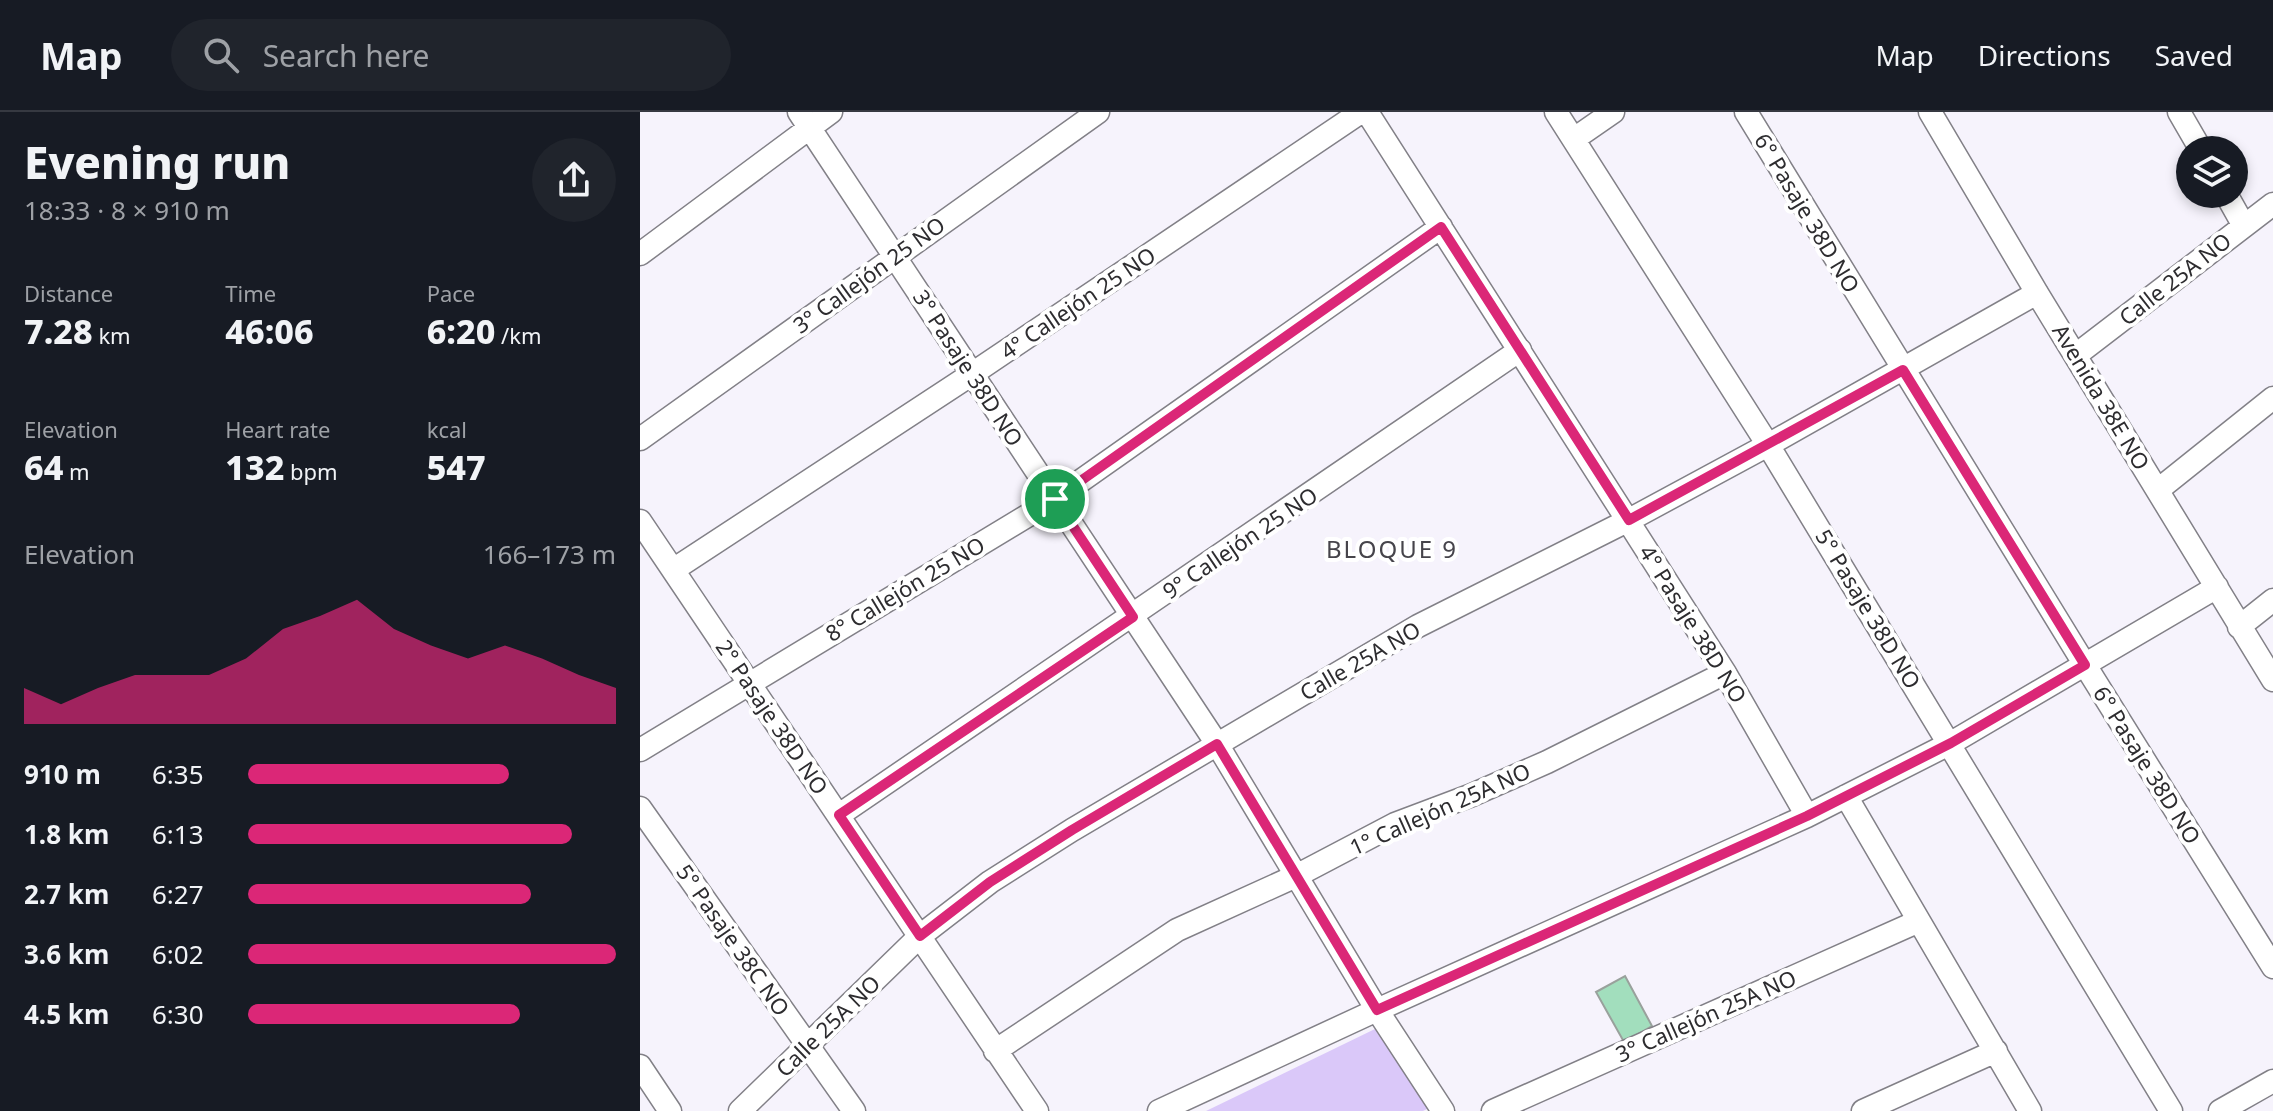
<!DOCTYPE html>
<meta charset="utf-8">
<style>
body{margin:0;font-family:"Noto Sans",sans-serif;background:#20242c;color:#f1f3f6;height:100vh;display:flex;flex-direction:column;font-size:30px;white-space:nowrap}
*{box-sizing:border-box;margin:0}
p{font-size:26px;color:#9ea1a6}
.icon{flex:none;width:44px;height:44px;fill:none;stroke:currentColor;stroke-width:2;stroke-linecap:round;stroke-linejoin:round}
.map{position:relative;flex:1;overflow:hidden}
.side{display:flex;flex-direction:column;background:#171b24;width:640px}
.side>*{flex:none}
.tools{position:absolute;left:1536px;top:24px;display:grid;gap:16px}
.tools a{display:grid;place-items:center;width:72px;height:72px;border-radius:50%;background:#171b24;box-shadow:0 4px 12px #0003;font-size:40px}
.pin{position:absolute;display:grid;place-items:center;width:68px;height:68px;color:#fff;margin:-34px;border:4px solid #fff;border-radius:50%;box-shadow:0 2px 8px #0007}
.round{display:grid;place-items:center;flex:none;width:84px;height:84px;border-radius:42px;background:#20242c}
.head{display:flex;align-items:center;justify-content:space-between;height:136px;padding:0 24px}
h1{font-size:44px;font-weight:800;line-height:60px}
.stats{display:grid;grid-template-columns:repeat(3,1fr);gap:12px;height:136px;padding:8px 24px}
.stats div{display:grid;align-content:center}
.stats b{font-size:34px;font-weight:800}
.stats small{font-size:22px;font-weight:400}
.stats p{font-size:22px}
.chart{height:224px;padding:16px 24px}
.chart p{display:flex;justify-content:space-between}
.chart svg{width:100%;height:144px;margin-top:8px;fill:#db2777;opacity:.7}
ul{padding:0 24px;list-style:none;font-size:26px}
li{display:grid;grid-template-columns:128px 96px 1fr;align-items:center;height:60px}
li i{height:20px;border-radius:10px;background:#db2777}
header{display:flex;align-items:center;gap:48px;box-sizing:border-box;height:112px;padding:0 40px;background:#171b24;border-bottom:2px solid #363941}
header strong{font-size:38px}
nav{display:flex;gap:44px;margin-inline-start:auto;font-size:28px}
.search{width:560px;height:72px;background:#20242c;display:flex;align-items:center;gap:20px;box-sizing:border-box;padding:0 28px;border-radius:44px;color:#9ea1a6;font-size:30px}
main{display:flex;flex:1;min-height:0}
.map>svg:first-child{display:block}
</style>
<header>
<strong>Map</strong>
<div class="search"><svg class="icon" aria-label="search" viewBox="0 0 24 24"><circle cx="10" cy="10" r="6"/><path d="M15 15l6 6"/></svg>Search here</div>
<nav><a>Map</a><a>Directions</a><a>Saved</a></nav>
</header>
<main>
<section class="side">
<div class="head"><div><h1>Evening run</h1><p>18:33 · 8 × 910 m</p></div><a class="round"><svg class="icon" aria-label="share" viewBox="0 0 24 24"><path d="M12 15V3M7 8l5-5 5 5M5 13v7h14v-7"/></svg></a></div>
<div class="stats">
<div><p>Distance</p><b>7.28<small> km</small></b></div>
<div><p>Time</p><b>46:06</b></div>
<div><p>Pace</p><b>6:20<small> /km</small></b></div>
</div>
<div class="stats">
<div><p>Elevation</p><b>64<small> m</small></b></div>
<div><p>Heart rate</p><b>132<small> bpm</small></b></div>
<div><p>kcal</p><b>547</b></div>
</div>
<div class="chart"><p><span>Elevation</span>166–173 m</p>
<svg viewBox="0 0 160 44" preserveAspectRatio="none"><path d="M0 44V33L10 38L20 33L30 29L40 29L50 29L60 24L70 15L80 11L90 6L100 15L110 20L120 24L130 20L140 24L150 29L160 33V44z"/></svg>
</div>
<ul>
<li><b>910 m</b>6:35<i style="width:71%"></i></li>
<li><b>1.8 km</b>6:13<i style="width:88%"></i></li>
<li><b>2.7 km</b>6:27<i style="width:77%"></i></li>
<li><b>3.6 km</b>6:02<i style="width:100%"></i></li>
<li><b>4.5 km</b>6:30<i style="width:74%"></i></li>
</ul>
</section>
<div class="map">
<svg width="1633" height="999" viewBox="0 0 1633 999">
<rect width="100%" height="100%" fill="#f6f3fc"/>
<!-- green -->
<path fill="#dac8f9" d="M 737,916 L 791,995 L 783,999 L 566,999 Z"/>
<!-- building -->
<path fill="#a2debd" stroke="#99a19c" stroke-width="2" d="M 985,864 L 1012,914 L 984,930 L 956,880 Z"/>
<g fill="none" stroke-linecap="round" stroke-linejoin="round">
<defs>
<path id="minor" d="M 159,0 L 577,632 L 737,898 L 803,999
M 727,0 L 1085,561 L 1167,704
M 916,0 L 1128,333 L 1531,999
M 1106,0 L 1445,553 L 1633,855
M 1290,0 L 1397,181 L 1633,568
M 1539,0 L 1561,38
M 934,27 L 973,0
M 1586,82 L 1604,114
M 0,142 L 191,0
M 1436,243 L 1633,92
M 0,327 L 458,0
M 1518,378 L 1633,286
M 0,409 L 397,999
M 33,458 L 332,262 L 721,0
M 1599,515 L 1633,488
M 0,638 L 415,387 L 801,115
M 1206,684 L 1390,999
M 0,696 L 214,999
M 199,703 L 880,238
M 355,939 L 537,818 L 656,764 L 755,712 L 832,683 L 907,650 L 1085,561
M 0,954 L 30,999
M 100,999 L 280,824 L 350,770 L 432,718 L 778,514 L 989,408 L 1128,333 L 1397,181
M 519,999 L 737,898 L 1167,704 L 1311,631 L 1577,475
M 853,999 L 1279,809
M 1223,999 L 1356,939
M 1580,999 L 1633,969"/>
</defs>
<!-- minor casing -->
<use href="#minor" stroke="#828087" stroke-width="25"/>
<!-- minor -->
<use href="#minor" stroke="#fff" stroke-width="22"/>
</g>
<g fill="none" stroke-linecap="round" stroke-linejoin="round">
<defs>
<path id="route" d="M 801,115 L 989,408 L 1263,258 L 1445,553 L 1311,631 L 1167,704 L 737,898 L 577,632 L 432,718 L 350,770 L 280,824 L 199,703 L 493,505 L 415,387 Z"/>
</defs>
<!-- route casing -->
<use href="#route" stroke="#fff" stroke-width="16"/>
<!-- route -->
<use href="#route" stroke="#db2777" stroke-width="10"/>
</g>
<g text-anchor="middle" stroke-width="8" stroke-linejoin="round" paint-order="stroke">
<!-- street labels -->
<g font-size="22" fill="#2d2c2f" stroke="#fff">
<text transform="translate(1167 101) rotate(59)" y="8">6° Pasaje 38D NO</text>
<text transform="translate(229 163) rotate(-36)" y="8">3° Callejón 25 NO</text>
<text transform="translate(1535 167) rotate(-38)" y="8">Calle 25A NO</text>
<text transform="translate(438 191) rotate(-34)" y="8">4° Callejón 25 NO</text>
<text transform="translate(328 256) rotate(57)" y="8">3° Pasaje 38D NO</text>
<text transform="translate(1461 285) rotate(59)" y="8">Avenida 38E NO</text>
<text transform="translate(600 431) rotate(-34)" y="8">9° Callejón 25 NO</text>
<text transform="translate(265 477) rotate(-31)" y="8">8° Callejón 25 NO</text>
<text transform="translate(1228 497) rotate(59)" y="8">5° Pasaje 38D NO</text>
<text transform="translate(1053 512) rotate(58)" y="8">4° Pasaje 38D NO</text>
<text transform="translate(720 549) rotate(-30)" y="8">Calle 25A NO</text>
<text transform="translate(132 605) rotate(56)" y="8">2° Pasaje 38D NO</text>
<text transform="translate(1507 653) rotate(58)" y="8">6° Pasaje 38D NO</text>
<text transform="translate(800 697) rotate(-24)" y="8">1° Callejón 25A NO</text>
<text transform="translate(93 828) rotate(55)" y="8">5° Pasaje 38C NO</text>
<text transform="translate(1066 904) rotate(-24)" y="8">3° Callejón 25A NO</text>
<text transform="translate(188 914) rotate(-44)" y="8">Calle 25A NO</text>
</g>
<!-- neighbourhood labels -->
<g font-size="24" letter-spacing="2" fill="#46444b" stroke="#fff">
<text x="752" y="446">BLOQUE 9</text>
</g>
</g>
</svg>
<div class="tools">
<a><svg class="icon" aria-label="layers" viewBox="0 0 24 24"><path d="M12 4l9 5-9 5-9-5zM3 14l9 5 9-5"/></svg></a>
</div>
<div class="pin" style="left:415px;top:387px;background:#1e9e55"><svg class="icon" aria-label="arrive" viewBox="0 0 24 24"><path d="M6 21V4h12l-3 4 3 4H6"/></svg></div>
</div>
</main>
